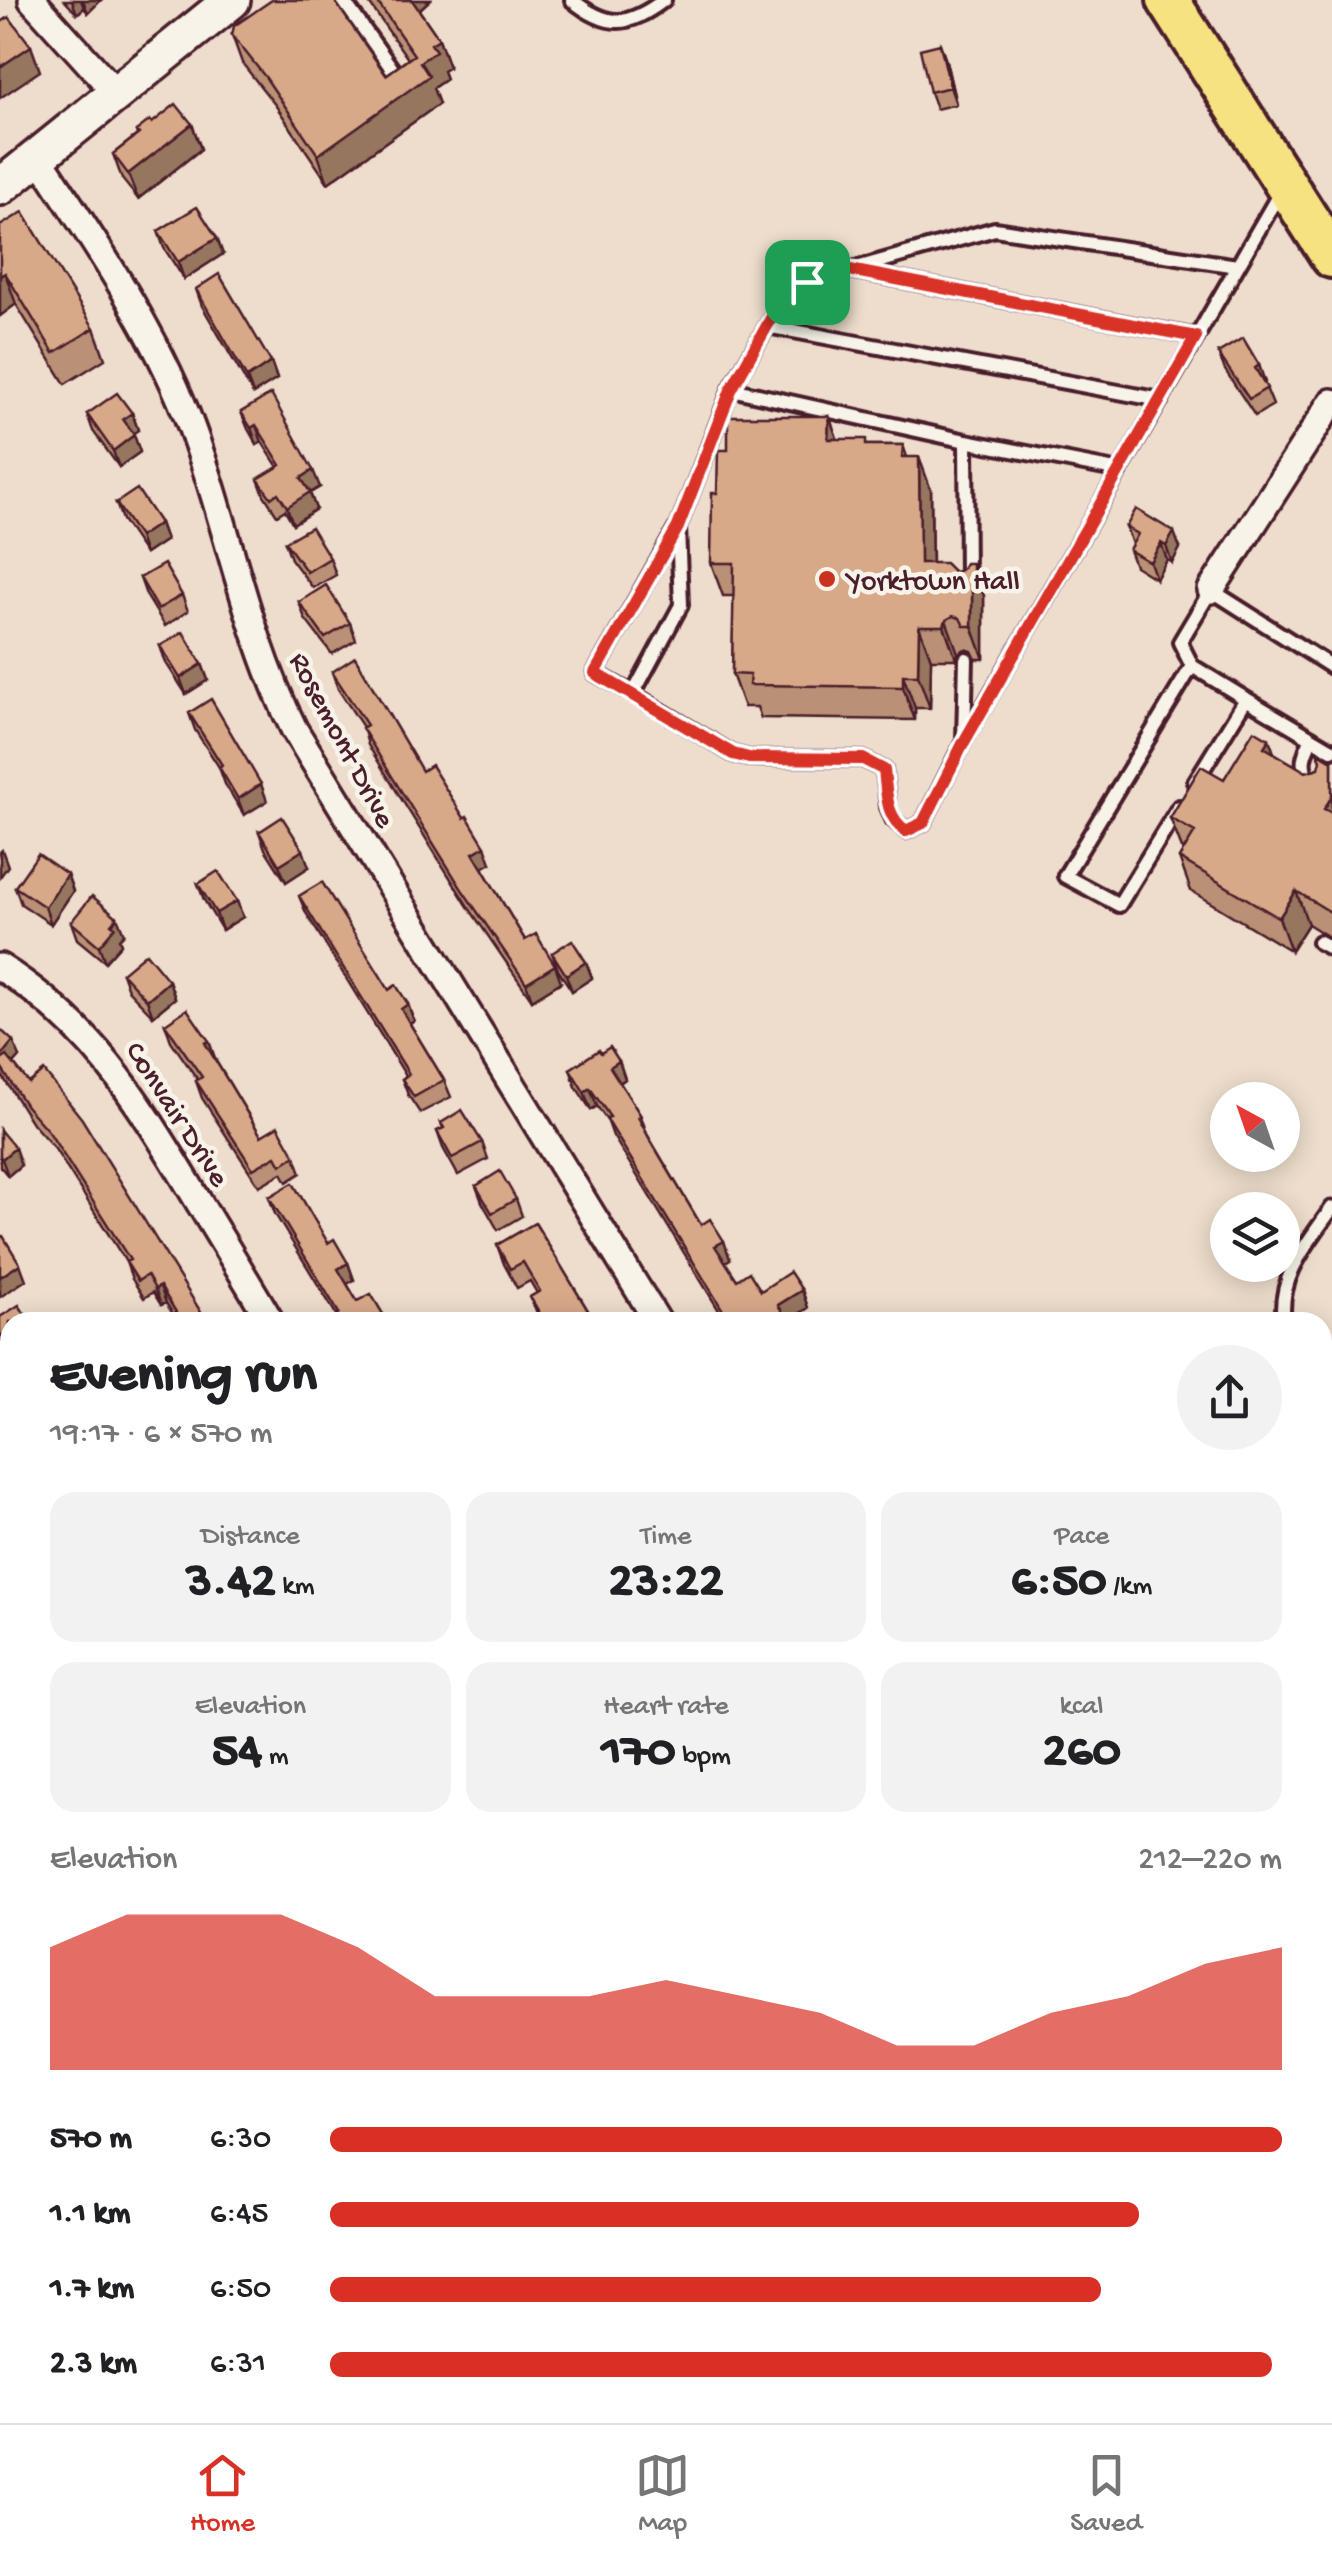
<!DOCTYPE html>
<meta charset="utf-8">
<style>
body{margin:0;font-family:"Gochi Hand",sans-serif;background:#f2f2f2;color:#202124;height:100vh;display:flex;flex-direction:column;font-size:38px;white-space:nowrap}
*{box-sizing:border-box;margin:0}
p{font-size:32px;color:#757577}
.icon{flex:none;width:55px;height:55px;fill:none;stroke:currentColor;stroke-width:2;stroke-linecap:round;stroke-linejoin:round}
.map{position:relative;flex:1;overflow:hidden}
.sheet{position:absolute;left:0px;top:1312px;width:1332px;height:1112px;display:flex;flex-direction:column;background:#fff;border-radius:30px 30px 0 0;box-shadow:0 5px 25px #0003}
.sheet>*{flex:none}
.needle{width:65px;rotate:320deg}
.buttons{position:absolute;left:1210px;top:1082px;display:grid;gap:20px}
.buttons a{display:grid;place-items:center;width:90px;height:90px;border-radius:50%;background:#fff;box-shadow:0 5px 25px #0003;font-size:50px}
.pin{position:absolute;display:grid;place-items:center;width:85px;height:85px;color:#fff;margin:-42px;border-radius:20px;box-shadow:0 5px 15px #0006}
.round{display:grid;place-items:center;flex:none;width:105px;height:105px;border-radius:52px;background:#f2f2f2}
.headline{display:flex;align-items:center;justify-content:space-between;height:170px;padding:0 50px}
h1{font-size:55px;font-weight:800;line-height:75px}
.figures{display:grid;grid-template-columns:repeat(3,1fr);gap:15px;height:170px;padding:10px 50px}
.figures div{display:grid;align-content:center;border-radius:25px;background:#f2f2f2;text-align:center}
.figures b{font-size:50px;font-weight:800}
.figures small{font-size:28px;font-weight:400}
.figures p{font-size:28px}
.chart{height:280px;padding:20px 50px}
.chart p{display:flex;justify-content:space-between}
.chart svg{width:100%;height:180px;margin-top:10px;fill:#d93025;opacity:.7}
ul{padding:0 50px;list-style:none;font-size:32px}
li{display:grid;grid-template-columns:160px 120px 1fr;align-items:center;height:75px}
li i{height:25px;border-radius:12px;background:#d93025}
.dock{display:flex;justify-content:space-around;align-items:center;height:140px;border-top:2px solid #e0e0e0;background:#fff;font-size:28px;color:#757577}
.dock a{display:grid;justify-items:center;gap:5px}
.dock .on{color:#d93025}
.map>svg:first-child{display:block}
</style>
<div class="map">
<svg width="1332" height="2423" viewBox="0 0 1332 2423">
<defs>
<pattern id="forest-crowns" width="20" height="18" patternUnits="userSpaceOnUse" patternTransform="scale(2.5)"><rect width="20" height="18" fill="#a4e2aa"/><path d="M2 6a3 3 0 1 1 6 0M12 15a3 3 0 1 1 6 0" fill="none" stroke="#8fc192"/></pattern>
</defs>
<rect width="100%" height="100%" fill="#edc"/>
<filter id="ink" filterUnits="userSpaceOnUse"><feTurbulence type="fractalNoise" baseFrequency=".01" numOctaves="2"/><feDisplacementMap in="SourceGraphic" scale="20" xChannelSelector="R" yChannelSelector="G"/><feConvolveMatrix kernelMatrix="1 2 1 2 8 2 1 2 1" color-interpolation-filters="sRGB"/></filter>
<g filter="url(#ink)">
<!-- forest -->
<path fill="url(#forest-crowns)" stroke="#77806a" stroke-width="2.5" d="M 1332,2189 L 1332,2360 L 1323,2366 L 1323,2193 Z
M 10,2400 L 10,2415 L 1239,2415 L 1225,2423 L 0,2423 L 0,2405 Z"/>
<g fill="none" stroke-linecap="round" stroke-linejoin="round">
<defs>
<path id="lane" d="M 343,0 L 400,80
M 572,0 C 608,29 628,27 664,0
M 853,269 L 995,229 L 1237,266
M 767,326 C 787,291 811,278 850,270 L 1197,337
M 731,389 L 678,527 L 681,605 L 633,694 L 733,754 L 749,758 L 863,759 L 884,770 L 888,807 L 893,819 L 906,831 L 923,823 L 964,741 L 1282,189
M 966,441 L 731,389 L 767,326 L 1161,400
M 967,578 L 966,441 L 1120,471
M 1192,666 L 1246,699
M 633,694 L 595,673 L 676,529
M 964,739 L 966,659
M 1195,782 L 1246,699 L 1332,750
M 1309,782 C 1300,764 1303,756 1312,738
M 1179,807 L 1119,905 L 1065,876 L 1192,666 L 1180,642 L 1211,590 L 1332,667
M 1319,942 L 1332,949
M 1284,1322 C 1277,1277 1308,1243 1332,1208"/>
<path id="street" d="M 32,0 L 116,93
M 38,156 C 92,239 149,320 186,413 C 227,517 244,629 294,729 L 658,1322
M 1211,590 L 1332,402
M 0,967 C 89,1023 135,1096 188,1184 C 216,1231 244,1276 271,1322
M 0,1447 L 10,1464
M 7,1912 L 10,1913
M 1322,1999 L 1332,1994
M 0,2323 L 6,2340"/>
<path id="secondary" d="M 0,187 L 232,0"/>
<path id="primary" d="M 1168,0 L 1332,257"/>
</defs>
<!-- lane casing -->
<use href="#lane" stroke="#4a1f2b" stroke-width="20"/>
<!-- street casing -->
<use href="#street" stroke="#4a1f2b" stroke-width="32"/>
<!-- secondary casing -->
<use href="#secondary" stroke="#4a1f2b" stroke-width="42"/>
<!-- primary casing -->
<use href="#primary" stroke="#4a1f2b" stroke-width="48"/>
<!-- lane -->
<use href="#lane" stroke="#f7f3e8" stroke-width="12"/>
<!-- street -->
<use href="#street" stroke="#f7f3e8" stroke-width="25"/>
<!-- secondary -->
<use href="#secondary" stroke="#f7f3e8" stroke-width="35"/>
<!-- primary -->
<use href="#primary" stroke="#f7e281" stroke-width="40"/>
</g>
<!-- wall -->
<path fill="#ba9176" stroke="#4a1f2b" stroke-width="2.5" d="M 64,0 L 101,0 L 88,13 L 84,8 L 77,14 Z
M 367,0 L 430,0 L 419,10 L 439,39 L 449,67 L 443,71 L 446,79 L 433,88 L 439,104 L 328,183 L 276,106 L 242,63 L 232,35 L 386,75 L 408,59 Z
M 940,44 L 946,61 L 956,104 L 936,109 L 930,92 Z
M 152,123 L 192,124 L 201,149 L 138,199 L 122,179 L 113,154 L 137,135 L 136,131 Z
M 0,226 L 94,328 L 105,359 L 65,384 L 16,304 L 0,316 Z
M 158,231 L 223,254 L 184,279 L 164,248 Z
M 196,289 L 271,362 L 277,379 L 253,394 L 202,306 Z
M 1218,353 L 1259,365 L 1264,383 L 1273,405 L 1255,416 L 1225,370 Z
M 241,412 L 320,487 L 310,493 L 316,509 L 293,524 L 285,510 L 277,515 L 264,495 L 258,479 L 278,467 L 262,442 L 257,445 L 248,429 Z
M 132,413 L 138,430 L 133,433 L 140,452 L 119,467 L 93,431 L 87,414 Z
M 829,416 L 837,439 L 868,445 L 903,445 L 907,457 L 931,490 L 932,563 L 954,572 L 984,596 L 984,659 L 976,659 L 972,651 L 965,649 L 958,653 L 956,659 L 931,659 L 930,708 L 915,708 L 915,720 L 761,718 L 757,707 L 744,707 L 732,674 L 734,596 L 723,596 L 711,563 L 717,493 L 728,450 Z
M 116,503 L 160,523 L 166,540 L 145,554 L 122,520 Z
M 1126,527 L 1180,548 L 1172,563 L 1167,560 L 1156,579 L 1135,566 L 1129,550 L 1132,544 Z
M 285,542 L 330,558 L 336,575 L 313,588 L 291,559 Z
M 140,578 L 182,595 L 188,611 L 165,626 L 146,595 Z
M 299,602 L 350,623 L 356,640 L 332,654 L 305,619 Z
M 160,646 L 202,664 L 208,680 L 186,694 L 166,663 Z
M 332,672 L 422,771 L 491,863 L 482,868 L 525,940 L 561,982 L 532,1000 L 467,905 L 368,745 L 363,727 L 338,689 Z
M 189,713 L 267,801 L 244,815 L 225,784 L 219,767 L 195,730 Z
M 1274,753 L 1306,772 L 1319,768 L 1332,761 L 1332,939 L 1308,924 L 1291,951 L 1191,891 L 1179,858 L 1183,851 L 1170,818 L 1224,779 Z
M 259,832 L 309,867 L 286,882 L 265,849 Z
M 67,874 L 73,891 L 51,924 L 21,904 L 15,887 Z
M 198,884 L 243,917 L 222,930 L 204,900 Z
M 299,896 L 389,990 L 414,1021 L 410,1024 L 444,1080 L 451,1097 L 420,1113 L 408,1095 L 402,1079 L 406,1076 L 306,913 Z
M 71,922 L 124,934 L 119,939 L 121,944 L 105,962 L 77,939 Z
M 552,953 L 586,962 L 592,978 L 572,991 L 558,970 Z
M 122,973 L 169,981 L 175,998 L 153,1016 L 128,990 Z
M 165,1024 L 215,1058 L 214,1058 L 261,1136 L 295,1156 L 301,1173 L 287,1182 L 282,1173 L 259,1186 L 202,1098 L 196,1081 L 198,1080 L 171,1041 Z
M 0,1029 L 20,1057 L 14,1064 L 207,1322 L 178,1322 L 166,1303 L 161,1305 L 153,1292 L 144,1298 L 132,1279 L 126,1262 L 55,1149 L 32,1123 L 3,1077 L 0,1081 Z
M 619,1061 L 625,1079 L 620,1083 L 641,1116 L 647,1134 L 701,1225 L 730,1259 L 725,1262 L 737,1280 L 761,1291 L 802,1290 L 808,1308 L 788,1321 L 789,1322 L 726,1322 L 613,1136 L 608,1122 L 597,1106 L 591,1110 L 576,1087 L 570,1069 Z
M 441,1123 L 482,1142 L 488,1159 L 458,1175 L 443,1148 L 437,1131 L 443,1128 Z
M 0,1130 L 21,1165 L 8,1176 L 0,1166 Z
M 476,1186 L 516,1199 L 522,1216 L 498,1230 L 482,1202 Z
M 269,1197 L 328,1243 L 348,1263 L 354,1280 L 347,1284 L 357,1301 L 383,1314 L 386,1322 L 339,1322 L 336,1314 L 275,1214 Z
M 535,1223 L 595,1322 L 541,1322 L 530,1297 L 537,1293 L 530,1281 L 517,1288 L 504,1264 L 497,1245 Z
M 0,1317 L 28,1319 L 38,1322 L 10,1322 L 10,1356 L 0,1340 Z
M 0,1553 L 10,1571 L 10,1626 L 0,1611 Z
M 1332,1862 L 1332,1910 L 1322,1914 L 1322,1867 Z
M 0,1967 L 10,1972 L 10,2015 L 1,2011 L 0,2013 Z
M 1332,2049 L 1332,2096 L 1326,2099 L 1322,2090 L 1322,2053 Z"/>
<!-- shaded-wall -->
<path fill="#977660" stroke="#4a1f2b" stroke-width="2.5" d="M 72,0 L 81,0 L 84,8 L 77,14 Z
M 83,0 L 101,0 L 88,13 Z
M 407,0 L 430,0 L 413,15 Z
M 439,39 L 449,67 L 443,71 L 446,79 L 433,88 L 439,104 L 328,183 L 318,155 L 420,62 L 431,44 Z
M 940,44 L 946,61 L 956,104 L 950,87 Z
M 31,46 L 40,71 L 0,98 L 0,67 Z
M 192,124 L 201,149 L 138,199 L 128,174 Z
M 217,238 L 223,254 L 184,279 L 178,262 Z
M 5,273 L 16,304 L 0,316 L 0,276 Z
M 271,362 L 277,379 L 253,394 L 247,378 Z
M 1259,365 L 1265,382 L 1261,385 L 1255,368 Z
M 132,413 L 138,430 L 129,436 L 123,419 Z
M 829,416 L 841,449 L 828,439 Z
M 256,425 L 262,442 L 257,445 L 251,428 Z
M 134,435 L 140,452 L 119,467 L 113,451 Z
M 919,457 L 931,490 L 932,596 L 920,563 Z
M 313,470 L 320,487 L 310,493 L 316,509 L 293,524 L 287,507 L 301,478 Z
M 160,523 L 166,540 L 145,554 L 139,537 Z
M 1174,532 L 1180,548 L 1172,563 L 1166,546 Z
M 1161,543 L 1167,560 L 1156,579 L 1150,562 Z
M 972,563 L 984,596 L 984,659 L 972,626 Z
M 946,620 L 958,653 L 956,659 L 944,626 Z
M 919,626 L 931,659 L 930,708 L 918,675 Z
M 202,664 L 208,680 L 186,694 L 180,678 Z
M 903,675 L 915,708 L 915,720 L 903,687 Z
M 1269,739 L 1281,772 L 1264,747 Z
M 261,784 L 267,801 L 244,815 L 238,799 Z
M 1332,796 L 1332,830 L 1324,809 Z
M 485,846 L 491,863 L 479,870 L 473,853 Z
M 2,850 L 8,866 L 0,877 L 0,852 Z
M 303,850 L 309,867 L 286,882 L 279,865 Z
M 67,874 L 73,891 L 51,924 L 45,907 Z
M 1296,891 L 1308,924 L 1291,951 L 1279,918 Z
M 237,901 L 243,917 L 222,930 L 216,913 Z
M 117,917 L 124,934 L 119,939 L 121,944 L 105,962 L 99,946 Z
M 586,962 L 592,978 L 572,991 L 566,975 Z
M 555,965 L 561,982 L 532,1000 L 526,983 Z
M 169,981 L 175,998 L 153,1016 L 147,1000 Z
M 408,1004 L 414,1021 L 407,1026 L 401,1009 Z
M 13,1041 L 20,1057 L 5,1074 L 0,1066 L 0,1057 Z
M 209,1041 L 215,1058 L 211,1060 L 205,1043 Z
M 619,1061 L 625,1079 L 616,1085 L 610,1067 Z
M 590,1088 L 597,1106 L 591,1110 L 584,1092 Z
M 15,1148 L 21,1165 L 8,1176 L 2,1159 Z
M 724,1241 L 730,1259 L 722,1264 L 715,1246 Z
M 348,1263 L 354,1280 L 344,1286 L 338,1269 Z
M 20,1264 L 26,1280 L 0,1297 L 0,1277 Z
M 160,1286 L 166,1303 L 161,1305 L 155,1289 Z
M 802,1290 L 808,1308 L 786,1322 L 778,1305 Z"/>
<!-- building -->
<path fill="#d8a989" stroke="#4a1f2b" stroke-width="2.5" d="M 272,0 L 334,0 L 386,75 L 414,55 L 376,0 L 412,0 L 439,39 L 431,44 L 436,51 L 420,62 L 429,76 L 318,155 L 266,78 L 232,35 L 234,26 Z
M 9,17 L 31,46 L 0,67 L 0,23 Z
M 940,44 L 950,87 L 930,92 L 920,49 Z
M 176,104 L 192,124 L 128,174 L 113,154 L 139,134 L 136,131 L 150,120 L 152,123 Z
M 197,207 L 217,238 L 178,262 L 158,231 Z
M 23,212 L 94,328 L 54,353 L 5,273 L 0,276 L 0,226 Z
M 219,274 L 271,362 L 247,378 L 196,289 Z
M 1243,338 L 1259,365 L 1255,368 L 1267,388 L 1249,399 L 1218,353 Z
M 117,393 L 132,413 L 123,419 L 134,435 L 113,451 L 87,414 Z
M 271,394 L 313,470 L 301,478 L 310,492 L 287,507 L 278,493 L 271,498 L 258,479 L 281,465 L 256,425 L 251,428 L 241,412 Z
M 728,416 L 829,416 L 828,439 L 866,439 L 866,445 L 903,445 L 902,457 L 919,457 L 920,563 L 945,563 L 954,572 L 961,570 L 965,563 L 972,563 L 972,626 L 964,626 L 960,618 L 953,616 L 946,620 L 944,626 L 919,626 L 918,675 L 903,675 L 903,687 L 749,685 L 750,675 L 732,674 L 734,563 L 711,563 L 712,493 L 717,493 L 718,450 L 728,450 Z
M 137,489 L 160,523 L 139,537 L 116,503 Z
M 1136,509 L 1174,532 L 1166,546 L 1161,543 L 1150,562 L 1129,550 L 1138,534 L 1126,527 Z
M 311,527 L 330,558 L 307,572 L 285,542 Z
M 164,564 L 182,595 L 158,609 L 140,578 Z
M 326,585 L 350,623 L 325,638 L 299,602 Z
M 183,632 L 202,664 L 180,678 L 160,646 Z
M 355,657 L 422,771 L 431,765 L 464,818 L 467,816 L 485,846 L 473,853 L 525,940 L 536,934 L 555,965 L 526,983 L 461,888 L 362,728 L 367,725 L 332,672 Z
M 211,699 L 261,784 L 238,799 L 219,767 L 222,765 L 189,713 Z
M 1254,730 L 1269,739 L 1264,747 L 1306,772 L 1319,768 L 1321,760 L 1317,752 L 1332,761 L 1332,796 L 1324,809 L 1332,813 L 1332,913 L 1296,891 L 1279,918 L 1179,858 L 1195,832 L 1170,818 L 1201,766 L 1224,779 Z
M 282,817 L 303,850 L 279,865 L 259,832 Z
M 38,854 L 67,874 L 45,907 L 15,887 Z
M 218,871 L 237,901 L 216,913 L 198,884 Z
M 322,882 L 389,990 L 396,985 L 408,1004 L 401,1009 L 444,1080 L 414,1097 L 402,1079 L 409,1074 L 299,896 Z
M 92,896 L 117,917 L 111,924 L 115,927 L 99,946 L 71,922 Z
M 572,940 L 586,962 L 566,975 L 552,953 Z
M 146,953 L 169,981 L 147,1000 L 122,973 Z
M 187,1009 L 209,1041 L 205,1043 L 261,1136 L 278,1126 L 295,1156 L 281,1165 L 276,1156 L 253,1169 L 196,1081 L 202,1077 L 165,1024 Z
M 0,1029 L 13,1041 L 0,1057 Z
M 610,1047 L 619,1061 L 610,1067 L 641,1116 L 638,1117 L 649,1138 L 701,1225 L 710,1219 L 724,1241 L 715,1246 L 737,1280 L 749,1272 L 761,1291 L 790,1272 L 802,1290 L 778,1305 L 789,1322 L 730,1322 L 606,1118 L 610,1117 L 590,1088 L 584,1092 L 570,1069 L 599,1050 L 601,1053 Z
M 7,1056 L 29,1083 L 44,1071 L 82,1119 L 207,1322 L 182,1322 L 160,1286 L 155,1289 L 147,1275 L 138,1281 L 126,1262 L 130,1260 L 49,1132 L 26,1106 L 0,1066 L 0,1061 Z
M 462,1110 L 482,1142 L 452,1158 L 437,1131 L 444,1128 L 441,1123 Z
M 0,1130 L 15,1148 L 2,1159 L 0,1156 Z
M 500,1171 L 516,1199 L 492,1213 L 476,1186 Z
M 293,1183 L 328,1243 L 334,1239 L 348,1263 L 338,1269 L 357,1301 L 371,1294 L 383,1314 L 375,1318 L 378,1322 L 341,1322 L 336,1315 L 339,1313 L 269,1197 Z
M 535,1223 L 595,1322 L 545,1322 L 530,1297 L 540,1291 L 523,1262 L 510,1269 L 497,1245 Z
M 3,1236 L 20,1264 L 0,1277 L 0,1237 Z
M 19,1305 L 28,1319 L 34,1315 L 38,1322 L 10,1322 L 10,1349 L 0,1333 L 0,1317 Z
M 0,1555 L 10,1571 L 10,1612 L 7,1614 L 0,1603 Z
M 1332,1862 L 1332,1890 L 1322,1894 L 1322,1867 Z
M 0,1967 L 10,1972 L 10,2001 L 0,1997 Z
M 1332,2049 L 1332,2076 L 1322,2081 L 1322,2053 Z"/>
</g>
<g fill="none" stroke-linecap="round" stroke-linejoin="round" filter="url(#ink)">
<defs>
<path id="route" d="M 850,270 L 1196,337 L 964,742 L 923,823 L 906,831 C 885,816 887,794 884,770 L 863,759 L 749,758 L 733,754 L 595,673 L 678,527 L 731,390 L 777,308 L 807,282 Z"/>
</defs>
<!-- route casing -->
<use href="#route" stroke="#fff" stroke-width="20"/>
<!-- route -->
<use href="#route" stroke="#d93025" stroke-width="12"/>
</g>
<!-- markers -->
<circle fill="#c8321e" stroke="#f7f3e8" stroke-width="4" cx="827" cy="579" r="10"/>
<g text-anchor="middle" stroke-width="9" stroke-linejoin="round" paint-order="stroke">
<!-- poi labels -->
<g font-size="30" fill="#4a1f2b" stroke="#f7f3e8" text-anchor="start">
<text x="847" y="589">Yorktown Hall</text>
</g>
<!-- street labels -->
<g font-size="30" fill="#4a1f2b" stroke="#f7f3e8">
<text transform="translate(344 739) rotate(62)" y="10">Rosemont Drive</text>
<text transform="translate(179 1113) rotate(57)" y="10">Convair Drive</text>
</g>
</g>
</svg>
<div class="buttons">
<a><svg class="needle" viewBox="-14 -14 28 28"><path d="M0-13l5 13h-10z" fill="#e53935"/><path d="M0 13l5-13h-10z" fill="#757577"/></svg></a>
<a><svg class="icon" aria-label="layers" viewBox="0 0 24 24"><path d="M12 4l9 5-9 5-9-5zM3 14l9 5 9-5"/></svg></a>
</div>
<div class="pin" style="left:807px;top:282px;background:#1e9e55"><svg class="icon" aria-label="arrive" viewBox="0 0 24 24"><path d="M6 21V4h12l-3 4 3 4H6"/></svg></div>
<section class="sheet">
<div class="headline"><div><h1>Evening run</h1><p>19:17 · 6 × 570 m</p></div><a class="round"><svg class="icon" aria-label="share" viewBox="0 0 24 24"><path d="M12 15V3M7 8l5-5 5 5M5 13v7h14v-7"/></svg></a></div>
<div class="figures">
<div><p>Distance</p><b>3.42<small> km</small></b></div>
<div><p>Time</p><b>23:22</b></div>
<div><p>Pace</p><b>6:50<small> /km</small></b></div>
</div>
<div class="figures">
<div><p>Elevation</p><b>54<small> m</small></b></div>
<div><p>Heart rate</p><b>170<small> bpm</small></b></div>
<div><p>kcal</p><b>260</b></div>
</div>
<div class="chart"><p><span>Elevation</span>212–220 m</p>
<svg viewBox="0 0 160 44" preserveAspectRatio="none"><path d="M0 44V14L10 6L20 6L30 6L40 14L50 26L60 26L70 26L80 22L90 26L100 30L110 38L120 38L130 30L140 26L150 18L160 14V44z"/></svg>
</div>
<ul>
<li><b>570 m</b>6:30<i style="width:100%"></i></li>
<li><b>1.1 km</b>6:45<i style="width:85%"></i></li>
<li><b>1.7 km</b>6:50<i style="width:81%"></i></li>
<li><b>2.3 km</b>6:31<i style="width:99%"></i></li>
</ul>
</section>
</div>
<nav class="dock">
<a class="on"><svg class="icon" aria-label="home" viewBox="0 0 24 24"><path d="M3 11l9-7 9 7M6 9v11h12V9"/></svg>Home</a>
<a><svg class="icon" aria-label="map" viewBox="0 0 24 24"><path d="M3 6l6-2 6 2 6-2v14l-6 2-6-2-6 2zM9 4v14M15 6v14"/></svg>Map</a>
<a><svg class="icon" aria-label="saved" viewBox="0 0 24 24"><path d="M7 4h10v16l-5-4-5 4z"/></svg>Saved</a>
</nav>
